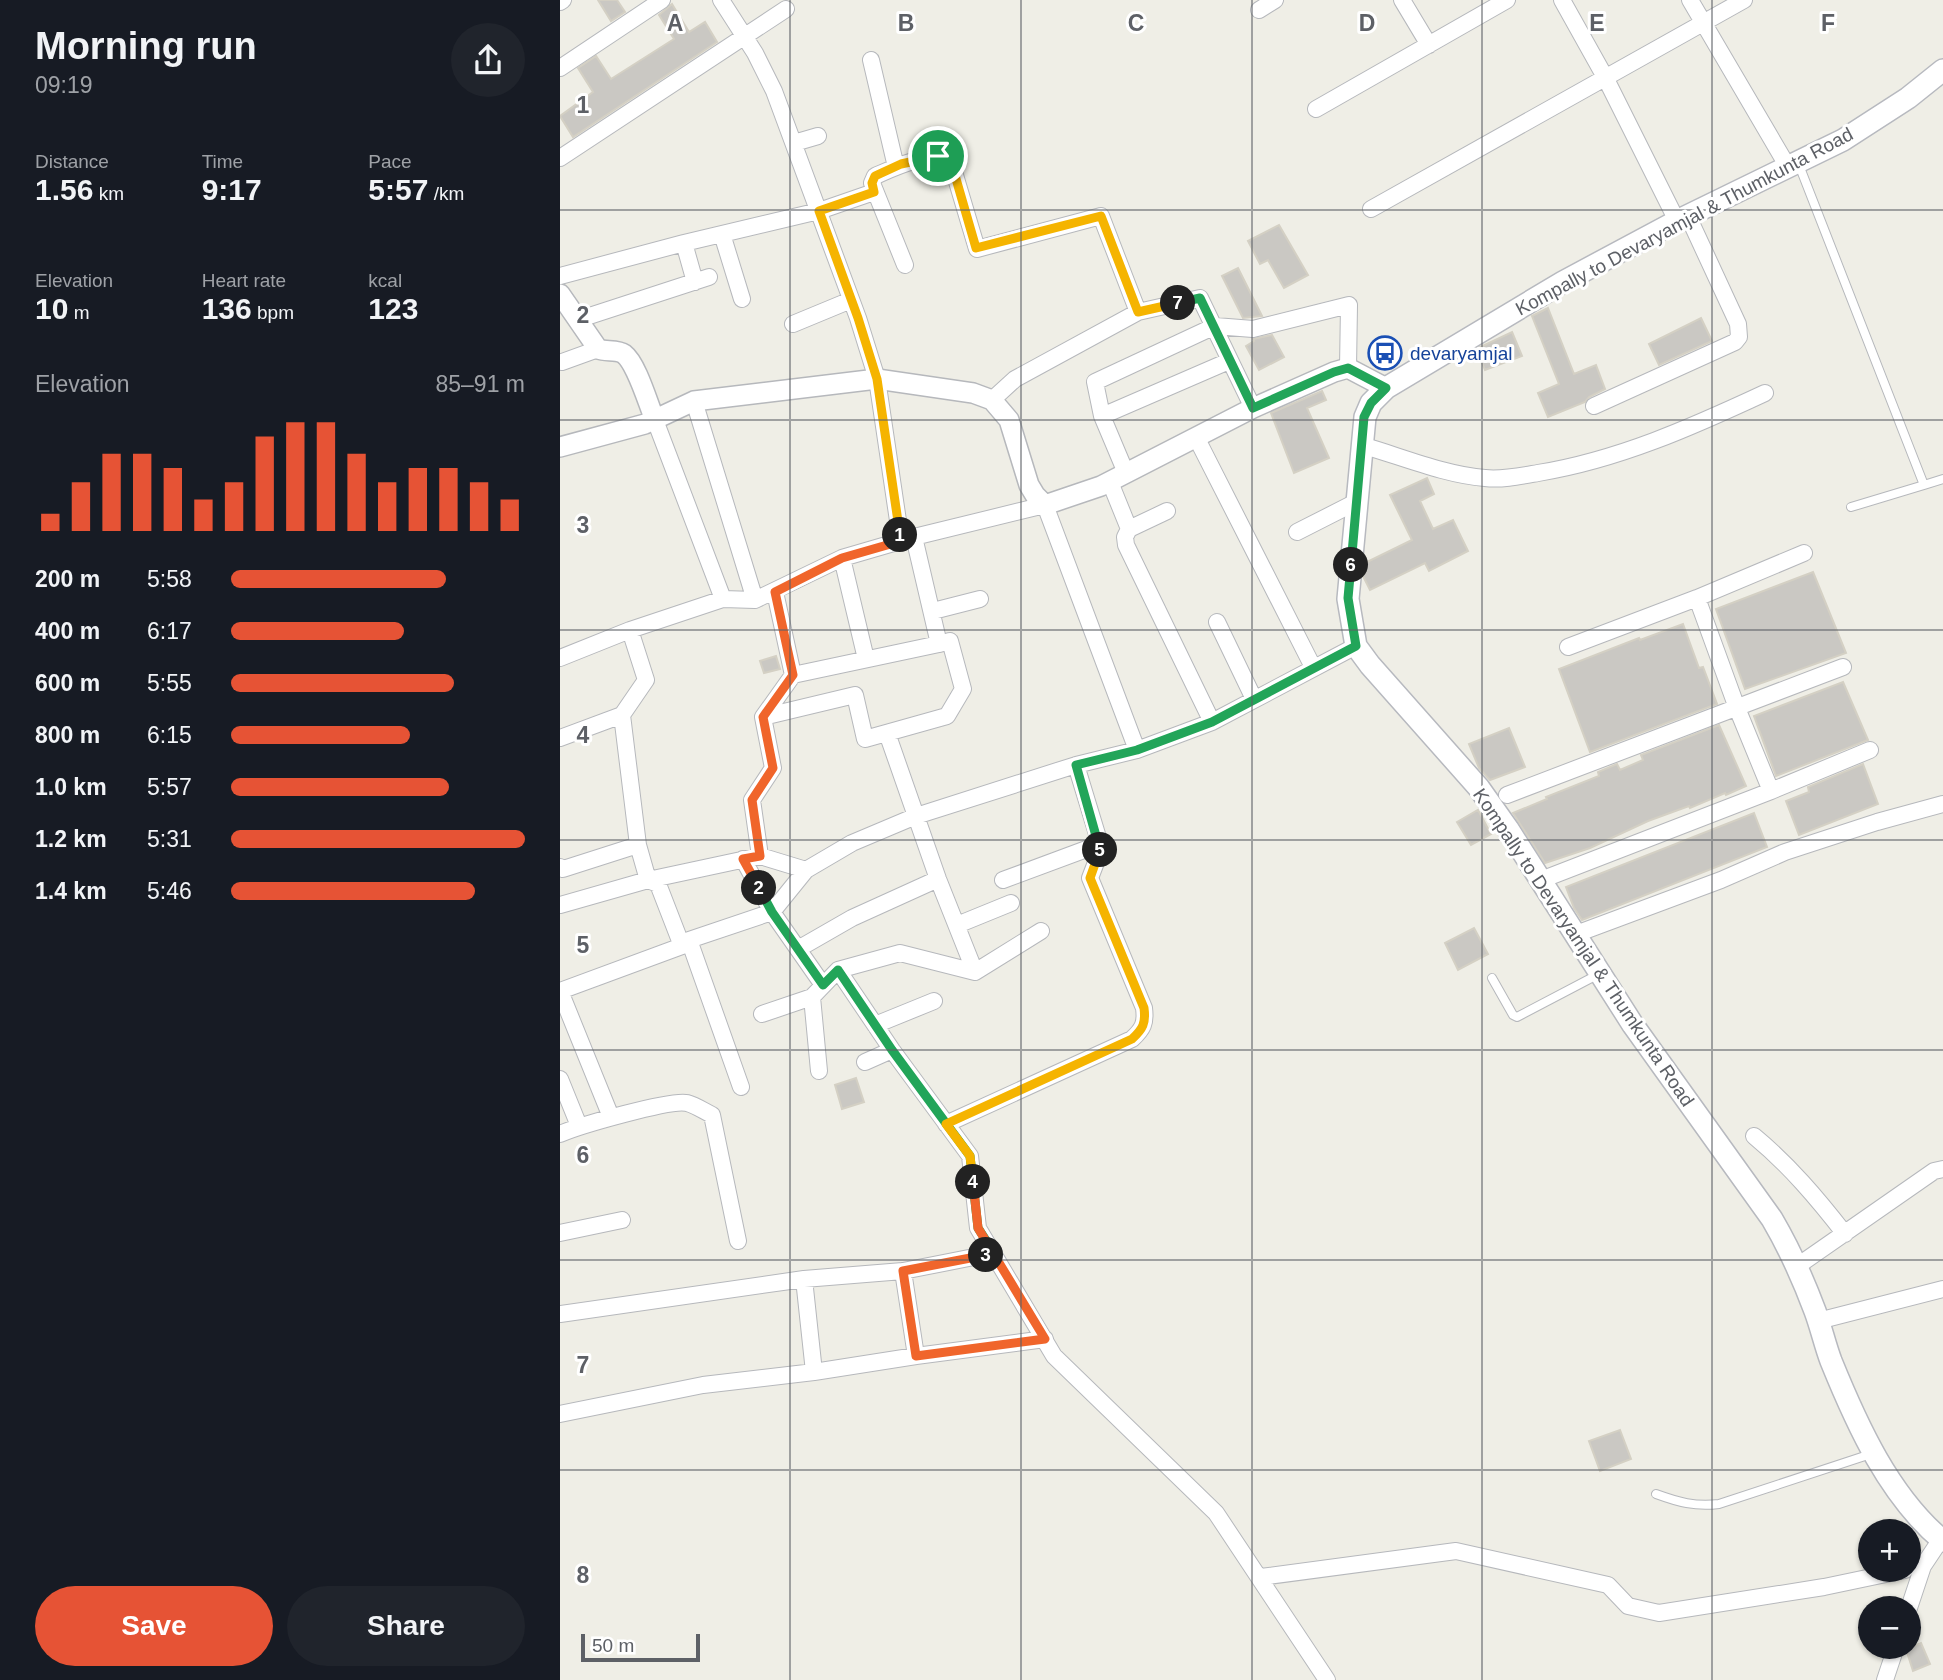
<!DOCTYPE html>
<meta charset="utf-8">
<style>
body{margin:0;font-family:Helvetica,sans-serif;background:#20242c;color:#f1f3f6;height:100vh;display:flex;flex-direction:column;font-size:26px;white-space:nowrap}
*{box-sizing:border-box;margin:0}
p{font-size:23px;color:#9ea1a6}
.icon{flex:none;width:38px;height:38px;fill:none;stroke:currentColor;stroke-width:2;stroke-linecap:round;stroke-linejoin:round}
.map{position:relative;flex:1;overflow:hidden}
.side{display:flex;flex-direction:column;background:#171b24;width:560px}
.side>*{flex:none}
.controls{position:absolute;left:1298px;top:1519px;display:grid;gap:14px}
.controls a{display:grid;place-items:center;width:63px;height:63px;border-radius:50%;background:#171b24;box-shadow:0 2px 5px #0004;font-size:35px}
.scale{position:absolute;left:21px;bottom:18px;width:119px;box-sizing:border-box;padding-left:7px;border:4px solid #5d6066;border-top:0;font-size:19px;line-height:24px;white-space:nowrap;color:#5d6066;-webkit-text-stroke:5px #fff;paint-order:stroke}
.pin{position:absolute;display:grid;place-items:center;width:60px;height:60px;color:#fff;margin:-30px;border:4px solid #fff;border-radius:50%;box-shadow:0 2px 7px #0007}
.km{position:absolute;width:35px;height:35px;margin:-18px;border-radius:50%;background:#222;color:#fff;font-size:19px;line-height:35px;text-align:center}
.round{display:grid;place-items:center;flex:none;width:74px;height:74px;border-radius:37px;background:#20242c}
.overview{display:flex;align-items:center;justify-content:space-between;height:119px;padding:0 35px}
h1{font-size:38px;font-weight:800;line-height:52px}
.stats{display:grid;grid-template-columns:repeat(3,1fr);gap:10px;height:119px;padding:7px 35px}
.stats div{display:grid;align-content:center}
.stats b{font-size:30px;font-weight:800}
.stats small{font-size:19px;font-weight:400}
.stats p{font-size:19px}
.chart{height:196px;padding:14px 35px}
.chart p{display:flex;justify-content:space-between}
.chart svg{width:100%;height:126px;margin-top:7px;stroke:#e65335;stroke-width:6}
.primary-button{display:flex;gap:14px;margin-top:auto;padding:14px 35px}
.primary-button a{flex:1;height:80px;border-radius:42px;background:#e65335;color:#fff;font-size:28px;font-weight:800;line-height:80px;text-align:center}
.primary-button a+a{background:#20242c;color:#f1f3f6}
ul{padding:0 35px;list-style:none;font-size:23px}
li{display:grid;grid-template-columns:112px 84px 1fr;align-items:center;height:52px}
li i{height:18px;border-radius:9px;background:#e65335}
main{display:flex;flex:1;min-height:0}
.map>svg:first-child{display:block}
</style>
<main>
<section class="side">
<div class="overview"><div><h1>Morning run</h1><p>09:19</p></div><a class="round"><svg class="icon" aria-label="share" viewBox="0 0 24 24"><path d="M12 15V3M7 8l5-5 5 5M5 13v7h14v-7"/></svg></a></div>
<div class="stats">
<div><p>Distance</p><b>1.56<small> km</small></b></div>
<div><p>Time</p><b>9:17</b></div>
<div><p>Pace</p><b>5:57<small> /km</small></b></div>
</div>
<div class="stats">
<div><p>Elevation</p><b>10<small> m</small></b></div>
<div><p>Heart rate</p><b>136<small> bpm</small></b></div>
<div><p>kcal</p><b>123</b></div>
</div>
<div class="chart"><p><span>Elevation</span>85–91 m</p>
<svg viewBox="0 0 160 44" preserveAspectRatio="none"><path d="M5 44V38M15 44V27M25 44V17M35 44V17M45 44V22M55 44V33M65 44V27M75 44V11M85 44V6M95 44V6M105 44V17M115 44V27M125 44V22M135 44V22M145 44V27M155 44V33"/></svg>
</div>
<ul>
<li><b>200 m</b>5:58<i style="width:73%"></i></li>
<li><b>400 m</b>6:17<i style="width:59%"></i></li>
<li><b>600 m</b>5:55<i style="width:76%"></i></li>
<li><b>800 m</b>6:15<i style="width:61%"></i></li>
<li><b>1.0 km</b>5:57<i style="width:74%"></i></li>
<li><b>1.2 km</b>5:31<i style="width:100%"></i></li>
<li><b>1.4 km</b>5:46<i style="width:83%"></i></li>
</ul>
<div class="primary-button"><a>Save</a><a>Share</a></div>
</section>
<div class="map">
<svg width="1383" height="1680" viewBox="0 0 1383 1680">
<rect width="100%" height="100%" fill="#efeee6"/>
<!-- building -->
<path fill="#cac8c3" stroke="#d4d0c4" stroke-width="2" d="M 38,0 L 57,0 L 65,12 L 51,21 Z
M 112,4 L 129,32 L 145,22 L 157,42 L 13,137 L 0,116 L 33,92 L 18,68 L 36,56 L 51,79 L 114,39 L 99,15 Z
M 719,225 L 748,275 L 724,288 L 708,260 L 700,264 L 688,241 Z
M 678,268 L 702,316 L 683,318 L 662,276 Z
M 988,308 L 1014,374 L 1036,365 L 1045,389 L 1029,397 L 1025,402 L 988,417 L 978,393 L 999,384 L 972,316 Z
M 1141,318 L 1152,341 L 1099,365 L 1089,344 Z
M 952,332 L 962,356 L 925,370 L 916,349 Z
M 712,335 L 724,357 L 699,370 L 686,346 L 694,341 L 693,339 Z
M 762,391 L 766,400 L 747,408 L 769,458 L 734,473 L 711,413 Z
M 867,478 L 874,494 L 860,501 L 873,529 L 893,520 L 908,551 L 869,571 L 865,563 L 810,590 L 803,576 L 805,563 L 852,540 L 830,495 Z
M 1253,572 L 1286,653 L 1185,689 L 1156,609 Z
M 1123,624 L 1139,668 L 1143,667 L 1157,704 L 1030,752 L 999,669 L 1079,638 L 1080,640 Z
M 216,656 L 220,669 L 204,673 L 200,661 Z
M 1283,682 L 1308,740 L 1216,776 L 1194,716 Z
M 1159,725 L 1186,786 L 1166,795 L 1165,793 L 1130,808 L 1129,806 L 1088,821 L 1030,848 L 985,863 L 953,813 L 987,799 L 986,797 L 1039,776 L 1038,772 L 1057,764 L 1060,770 L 1083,760 L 1081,755 Z
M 949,728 L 965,767 L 930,780 L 919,768 L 909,744 Z
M 1303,764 L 1318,804 L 1239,835 L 1226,801 L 1249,792 L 1248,787 Z
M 918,810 L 931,834 L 911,845 L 897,822 Z
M 1194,813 L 1207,847 L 1022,920 L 1014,908 L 1006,887 Z
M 914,928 L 928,954 L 898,970 L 885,943 Z
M 296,1078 L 304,1102 L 282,1109 L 275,1085 Z
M 1060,1430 L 1071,1459 L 1040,1471 L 1029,1441 Z
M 1361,1643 L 1370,1664 L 1353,1671 L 1346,1649 Z"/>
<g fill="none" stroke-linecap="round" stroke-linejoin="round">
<defs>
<path id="service" d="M 1239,165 L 1364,485 L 1383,479
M 1291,507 L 1364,485
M 932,978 L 953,1015 L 957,1017 L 1039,974
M 1096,1494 C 1118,1502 1135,1507 1159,1504 L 1314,1453"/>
<path id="minor" d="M 161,0 L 195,53 L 214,91 L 298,318 L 317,379 L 341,541
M 842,0 L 869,45
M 1002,0 L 1045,77 L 1117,221
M 1130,0 L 1228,167
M 0,2 L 3,0
M 699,10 L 715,0
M 311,60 L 336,167
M 0,68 L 102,0
M 756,109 L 947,0
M 234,143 L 258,136
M 0,158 L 226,9
M 811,209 L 1184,0
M 162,234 L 182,299
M 124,243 L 135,282
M 345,265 L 312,183 L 315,176 C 336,167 363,154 386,158 L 392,165 L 417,249 L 541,216 L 578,312
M 0,276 L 124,243 L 259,211 L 314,192
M 17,320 L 149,277
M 233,324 L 291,300
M 2,362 L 38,349
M 432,400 L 455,379 L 578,312 L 640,298 L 693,408
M 134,401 L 195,600
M 1034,406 L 1175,342 L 1179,337 L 1178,324 L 1128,216
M 542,416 L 669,361
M 95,420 L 163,599
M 636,437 L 753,667
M 801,445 C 840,456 885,475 925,478 C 942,480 961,476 978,473 C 1058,460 1132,427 1205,393
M 566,473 L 542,416 L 535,382 L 655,326 L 693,329 L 789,305 L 788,368
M 550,482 L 569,529 L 565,537 L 566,545 L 652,722
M 569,529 L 607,511
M 737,532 L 796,502
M 282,558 L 306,659
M 373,611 L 420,599
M 657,622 L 694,699
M 70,630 L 86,680 L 62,715 L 78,845 L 88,880 L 98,884 L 122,946
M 1008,647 L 1137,598
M 0,658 L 70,630 L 163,599 L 195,600 L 282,558 L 354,537 L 485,505 L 577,750
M 233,675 L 379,644 L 354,537
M 203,717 L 295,695 L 305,739 L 387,716 L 403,689 L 390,641 L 379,644
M 327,733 L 378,879 L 415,972
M 0,738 L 62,715
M 1211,791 L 1310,750
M 947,795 L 1283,667
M 200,856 L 192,800 L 213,768 L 203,717 L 233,675 L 215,592
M 183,859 L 212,912 L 263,985
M 0,867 L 3,869 L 78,845
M 443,880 L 540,844
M 981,880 L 1211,791 L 1177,708 L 1137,598 L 1244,553
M 0,905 L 88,880 L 200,856 L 246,870 L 292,843 L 356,816 L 516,765 L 577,750 L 652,722 L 796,646
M 397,925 L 451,903
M 1016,934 L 1161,880 L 1225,852 L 1317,822 L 1383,804
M 129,940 L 181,1087
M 238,949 L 292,918 L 378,879
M 278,970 L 332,1050 L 410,1156 L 418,1228 L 494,1356 L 656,1513 L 767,1680
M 0,991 L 122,946 L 129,940 L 212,912 L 246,870
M 0,991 L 51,1117
M 252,997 L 259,1071
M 202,1014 L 252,997 L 278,970 L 340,953 L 415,972 L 481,931
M 315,1025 L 374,1001
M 305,1062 L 332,1050
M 0,1079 L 19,1126
M 386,1124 L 572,1039 C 583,1029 586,1023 584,1008 L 530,878 L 540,852 L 540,844 L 516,765
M 0,1134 C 18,1126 111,1099 127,1103 C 135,1105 144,1111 152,1115 L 178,1241
M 1194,1136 C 1229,1165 1257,1198 1285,1234
M 0,1233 L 62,1220
M 1236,1267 L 1374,1171 L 1383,1169
M 343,1271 L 356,1356
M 244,1279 L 254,1372
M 0,1314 L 244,1279 L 343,1271 L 434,1253
M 1258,1321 L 1383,1289
M 0,1414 L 143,1385 L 254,1372 L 356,1356 L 485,1339
M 701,1577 L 896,1551 L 1048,1585 L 1068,1606 L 1099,1613 L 1264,1587 L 1345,1570
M 1349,1608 L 1363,1566 L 1381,1539
M 1325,1680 L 1336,1647"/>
<path id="tertiary" d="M 0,294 L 38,349 C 46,352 57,349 64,354 C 77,364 88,404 95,420
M 0,447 L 85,424 L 134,401 L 317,379 L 413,393 L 432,400 L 449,420 L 469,485 L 475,495 L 485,505 L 541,486 L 693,408 L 774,372 L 788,368 L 826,388"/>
<path id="secondary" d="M 1383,70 L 1348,98 L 1283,140 L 1117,221 L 1003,282 L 826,388 L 811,403 L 805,417 L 788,599 L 796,646 L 810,665 L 919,788 L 948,829 L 1073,1025 L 1212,1219 C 1229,1248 1243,1279 1255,1311 C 1261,1327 1265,1345 1271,1361 C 1297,1425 1329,1496 1383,1541"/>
</defs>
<!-- service casing -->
<use href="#service" stroke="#b6b8bc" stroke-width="10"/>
<!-- minor casing -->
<use href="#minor" stroke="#b6b8bc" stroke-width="18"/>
<!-- tertiary casing -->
<use href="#tertiary" stroke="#b6b8bc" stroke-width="22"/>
<!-- secondary casing -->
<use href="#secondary" stroke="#b7b9bf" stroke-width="24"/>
<!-- service -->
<use href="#service" stroke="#fff" stroke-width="8"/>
<!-- minor -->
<use href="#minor" stroke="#fff" stroke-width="16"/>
<!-- tertiary -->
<use href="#tertiary" stroke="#fff" stroke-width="19"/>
<!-- secondary -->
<use href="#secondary" stroke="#fff" stroke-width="21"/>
</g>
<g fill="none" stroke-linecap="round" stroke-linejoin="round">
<defs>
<path id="split-1" d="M 340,535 L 317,379 L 298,318 L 259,211 L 314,192 L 312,183 L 315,176 L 341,164 L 378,156"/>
<path id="split-2" d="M 199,888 L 183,859 L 200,856 L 192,800 L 213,768 L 203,717 L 233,675 L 215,592 L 282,558 L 341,541 L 340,535"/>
<path id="split-3" d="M 199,888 L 212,912 L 263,985 L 278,970 L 332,1050 L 410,1156 L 418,1228 L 434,1253 L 426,1255"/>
<path id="split-4" d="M 413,1182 L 418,1228 L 485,1339 L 356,1356 L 343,1271 L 426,1255"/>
<path id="split-5" d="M 413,1182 L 410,1156 L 386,1124 L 572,1039 C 583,1029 586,1023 584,1008 L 530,878 L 540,850"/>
<path id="split-6" d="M 540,850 L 516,765 L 577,750 L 652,722 L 796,646 L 788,598 L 791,565"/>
<path id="split-7" d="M 618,303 L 640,298 L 693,408 L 774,372 L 788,368 L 826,388 L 811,403 L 804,417 L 791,565"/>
<path id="split-8" d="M 378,156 L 386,158 L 392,165 L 416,248 L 541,216 L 578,312 L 618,303"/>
</defs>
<!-- split-1 casing -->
<use href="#split-1" stroke="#fff" stroke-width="14"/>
<!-- split-2 casing -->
<use href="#split-2" stroke="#fff" stroke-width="14"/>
<!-- split-3 casing -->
<use href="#split-3" stroke="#fff" stroke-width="14"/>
<!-- split-4 casing -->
<use href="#split-4" stroke="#fff" stroke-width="14"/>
<!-- split-5 casing -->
<use href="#split-5" stroke="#fff" stroke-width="14"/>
<!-- split-6 casing -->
<use href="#split-6" stroke="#fff" stroke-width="14"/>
<!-- split-7 casing -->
<use href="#split-7" stroke="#fff" stroke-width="14"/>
<!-- split-8 casing -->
<use href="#split-8" stroke="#fff" stroke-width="14"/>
<!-- split-1 -->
<use href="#split-1" stroke="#f5b400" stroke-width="9"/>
<!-- split-2 -->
<use href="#split-2" stroke="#f0652b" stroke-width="9"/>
<!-- split-3 -->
<use href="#split-3" stroke="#22a559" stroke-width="9"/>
<!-- split-4 -->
<use href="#split-4" stroke="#f0652b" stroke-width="9"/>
<!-- split-5 -->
<use href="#split-5" stroke="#f5b400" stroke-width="9"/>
<!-- split-6 -->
<use href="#split-6" stroke="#22a559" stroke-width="9"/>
<!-- split-7 -->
<use href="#split-7" stroke="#22a559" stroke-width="9"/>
<!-- split-8 -->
<use href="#split-8" stroke="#f5b400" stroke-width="9"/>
</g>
<!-- grid -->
<path fill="none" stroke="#5d6066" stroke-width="2" stroke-opacity="0.55" d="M 230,0 L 230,1680M 461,0 L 461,1680M 692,0 L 692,1680M 922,0 L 922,1680M 1152,0 L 1152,1680M 0,210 L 1383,210M 0,420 L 1383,420M 0,630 L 1383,630M 0,840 L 1383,840M 0,1050 L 1383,1050M 0,1260 L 1383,1260M 0,1470 L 1383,1470"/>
<!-- icons -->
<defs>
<symbol id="bus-ring" viewBox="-11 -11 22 22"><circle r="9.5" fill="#fff" stroke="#1a4fb4" stroke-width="1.5"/><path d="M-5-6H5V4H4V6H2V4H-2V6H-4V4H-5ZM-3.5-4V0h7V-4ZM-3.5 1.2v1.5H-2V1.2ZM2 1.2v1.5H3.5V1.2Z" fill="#1a4fb4"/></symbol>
</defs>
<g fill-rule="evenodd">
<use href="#bus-ring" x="806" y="334" width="38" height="38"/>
</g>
<g text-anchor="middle" stroke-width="6" stroke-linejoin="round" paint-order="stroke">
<!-- street labels -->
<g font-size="19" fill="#5d6066" stroke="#fff">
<text transform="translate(1124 221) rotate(-28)" y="7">Kompally to Devaryamjal &amp; Thumkunta Road</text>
<text transform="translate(1024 947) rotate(56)" y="7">Kompally to Devaryamjal &amp; Thumkunta Road</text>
</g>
<!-- transit labels -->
<g font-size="19" fill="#164399" stroke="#fff" text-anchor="start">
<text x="850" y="360">devaryamjal</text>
</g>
</g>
<g font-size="23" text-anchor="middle" font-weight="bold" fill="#5d6066" stroke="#fff" stroke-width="6" stroke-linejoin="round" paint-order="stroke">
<text x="115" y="31">A</text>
<text x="346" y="31">B</text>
<text x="576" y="31">C</text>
<text x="807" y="31">D</text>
<text x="1037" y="31">E</text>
<text x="1268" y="31">F</text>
<text x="23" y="113">1</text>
<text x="23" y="323">2</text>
<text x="23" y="533">3</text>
<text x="23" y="743">4</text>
<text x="23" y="953">5</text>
<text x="23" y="1163">6</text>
<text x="23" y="1373">7</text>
<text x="23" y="1583">8</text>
</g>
</svg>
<div class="controls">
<a>+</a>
<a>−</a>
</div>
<div class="scale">50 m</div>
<div class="pin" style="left:378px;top:156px;background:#1e9e55"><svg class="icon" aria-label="arrive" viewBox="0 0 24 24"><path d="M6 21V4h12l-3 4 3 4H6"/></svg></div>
<b class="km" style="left:340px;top:535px">1</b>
<b class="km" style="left:199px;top:888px">2</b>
<b class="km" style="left:426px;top:1255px">3</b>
<b class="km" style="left:413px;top:1182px">4</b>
<b class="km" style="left:540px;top:850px">5</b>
<b class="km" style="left:791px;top:565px">6</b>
<b class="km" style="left:618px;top:303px">7</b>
</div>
</main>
